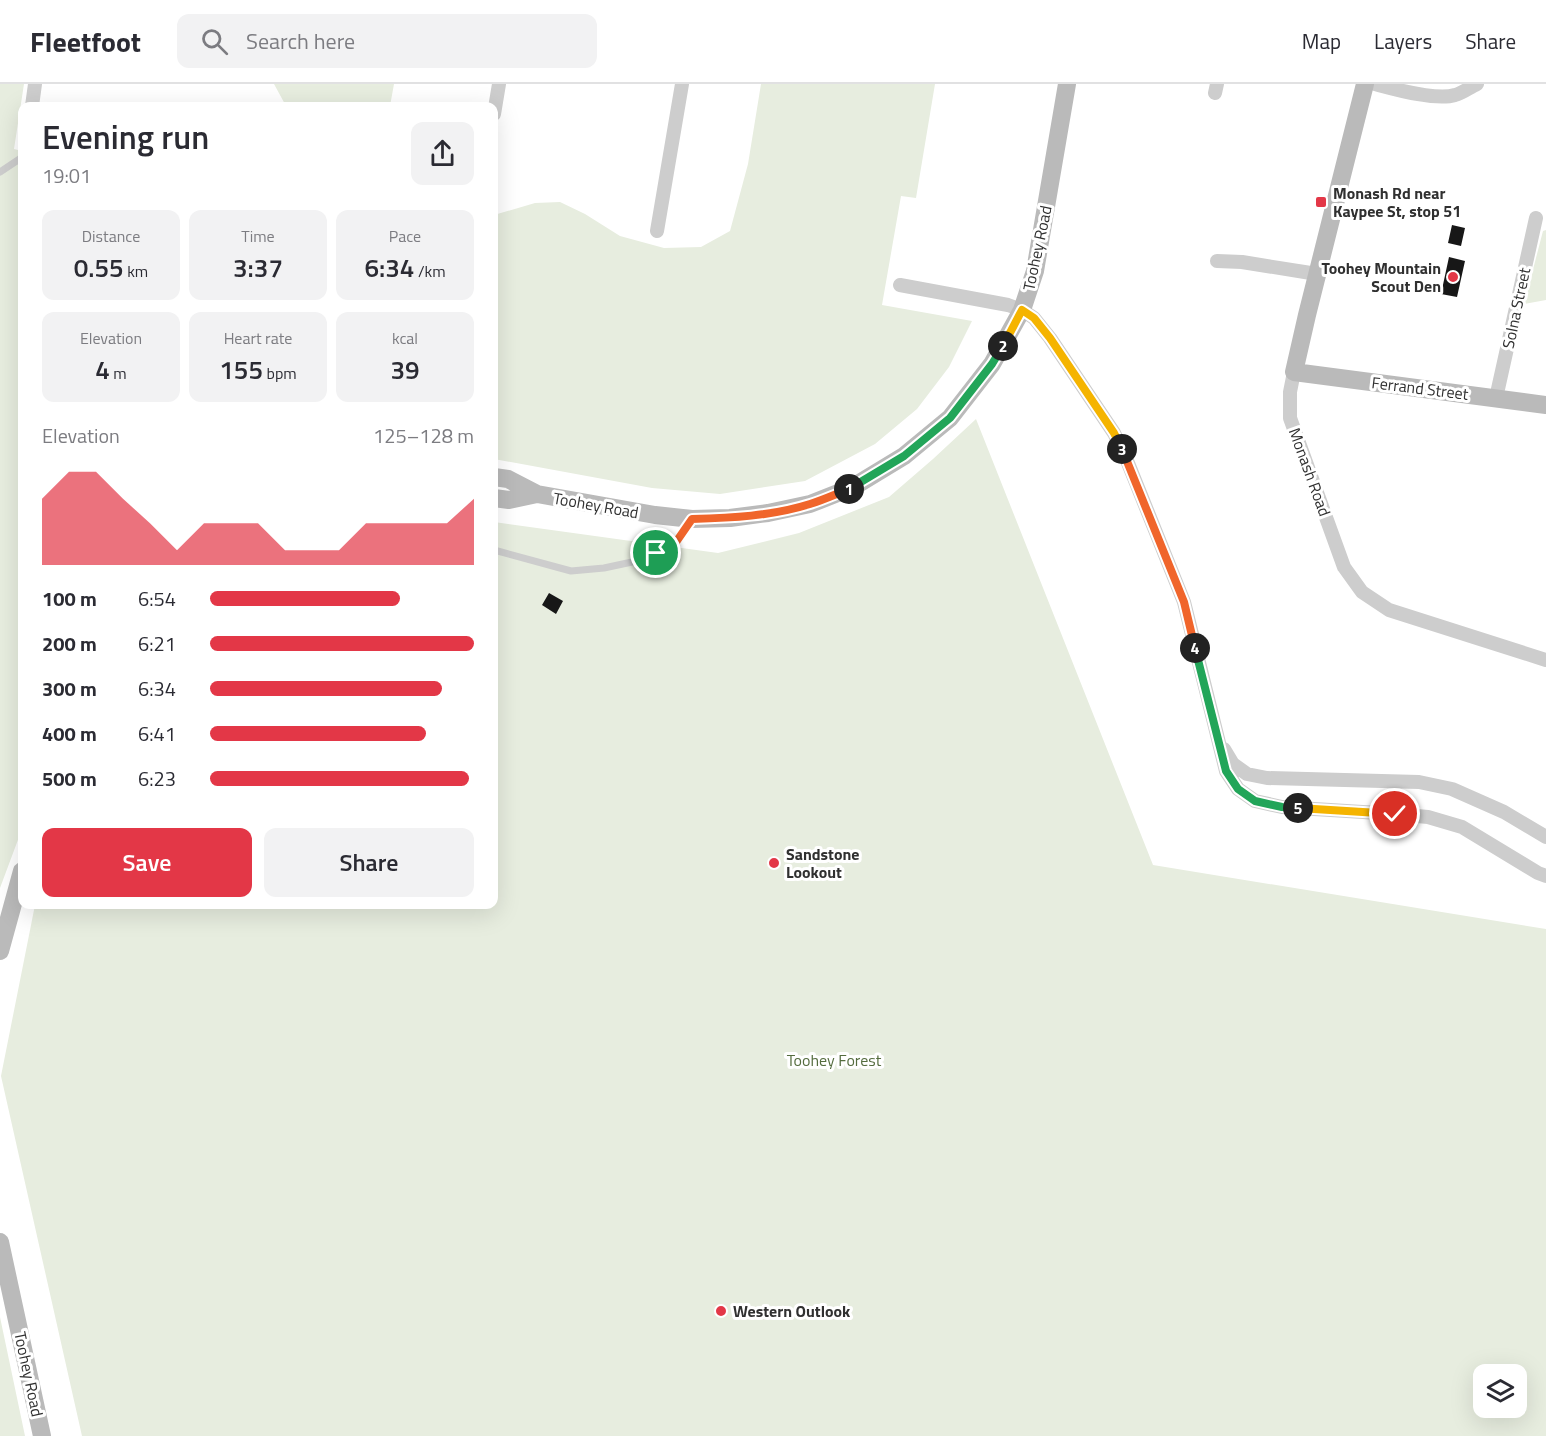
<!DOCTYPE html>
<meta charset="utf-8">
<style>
body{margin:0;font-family:"Titillium Web",sans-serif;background:#f2f2f3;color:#2b2b33;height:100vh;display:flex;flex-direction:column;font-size:22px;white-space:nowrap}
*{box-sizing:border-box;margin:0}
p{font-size:20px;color:#7c7c81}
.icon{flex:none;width:33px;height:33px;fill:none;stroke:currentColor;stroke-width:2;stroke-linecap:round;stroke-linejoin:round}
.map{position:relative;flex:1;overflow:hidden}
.panel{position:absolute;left:18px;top:18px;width:480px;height:807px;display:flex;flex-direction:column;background:#fff;border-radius:12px;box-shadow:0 6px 24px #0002}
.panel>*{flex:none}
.fabs{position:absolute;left:1473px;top:1280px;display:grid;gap:12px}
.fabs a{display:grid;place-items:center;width:54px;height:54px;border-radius:12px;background:#fff;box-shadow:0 6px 24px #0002;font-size:30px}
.pin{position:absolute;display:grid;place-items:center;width:51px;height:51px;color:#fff;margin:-26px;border:3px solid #fff;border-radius:50%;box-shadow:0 2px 6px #0007}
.km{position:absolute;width:30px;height:30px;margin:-15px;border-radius:50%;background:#222;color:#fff;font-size:16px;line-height:30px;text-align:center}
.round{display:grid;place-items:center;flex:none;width:63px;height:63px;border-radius:12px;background:#f2f2f3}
.head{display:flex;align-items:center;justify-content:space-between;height:102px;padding:0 24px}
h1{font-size:33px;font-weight:600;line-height:45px}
.stats{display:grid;grid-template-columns:repeat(3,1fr);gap:9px;height:102px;padding:6px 24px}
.stats div{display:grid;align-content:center;border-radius:12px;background:#f2f2f3;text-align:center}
.stats b{font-size:26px;font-weight:600}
.stats small{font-size:16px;font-weight:400}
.stats p{font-size:16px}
.chart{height:168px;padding:12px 24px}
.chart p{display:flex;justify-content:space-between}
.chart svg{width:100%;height:108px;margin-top:6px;fill:#e33747;opacity:.7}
.cta{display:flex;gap:12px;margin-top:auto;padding:12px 24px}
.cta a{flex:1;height:69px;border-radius:12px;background:#e33747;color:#fff;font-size:24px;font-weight:600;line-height:69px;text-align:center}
.cta a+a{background:#f2f2f3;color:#2b2b33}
ul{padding:0 24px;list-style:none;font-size:20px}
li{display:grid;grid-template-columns:96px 72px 1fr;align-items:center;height:45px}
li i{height:15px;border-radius:8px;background:#e33747}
header{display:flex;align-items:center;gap:36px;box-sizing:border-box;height:84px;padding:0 30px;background:#fff;border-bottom:2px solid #e1e1e2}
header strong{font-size:28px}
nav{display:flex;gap:33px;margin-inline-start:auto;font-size:21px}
.search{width:420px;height:54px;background:#f2f2f3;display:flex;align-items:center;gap:15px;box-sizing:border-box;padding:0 21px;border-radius:12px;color:#7c7c81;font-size:22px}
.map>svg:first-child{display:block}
</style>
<header>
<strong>Fleetfoot</strong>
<div class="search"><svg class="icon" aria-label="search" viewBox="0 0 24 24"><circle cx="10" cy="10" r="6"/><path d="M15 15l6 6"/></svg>Search here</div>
<nav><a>Map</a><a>Layers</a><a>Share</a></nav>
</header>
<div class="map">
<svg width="1546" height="1352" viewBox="0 0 1546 1352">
<rect width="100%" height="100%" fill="#fff"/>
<!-- green -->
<path fill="#e7eddf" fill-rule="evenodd" d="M 0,0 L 24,0 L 14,65 L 22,67 L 22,745 L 0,804 Z
M 274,0 L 394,0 L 390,22 L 286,22 Z
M 761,0 L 935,0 L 916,114 L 901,112 L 882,221 L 972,237 L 949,283 L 917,325 L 875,360 L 805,397 L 720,410 L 652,404 L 494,375 L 494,131 L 535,119 L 560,118 L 585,130 L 620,152 L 664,164 L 701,163 L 730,147 L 748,80 Z
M 1546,146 L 1546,216 L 1524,220 L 1543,147 Z
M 976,335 L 1153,781 L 1546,845 L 1546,1352 L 82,1352 L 1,992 L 35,821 L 494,820 L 494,438 L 718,469 L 799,449 L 889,413 L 933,375 ZM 1484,1290 L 1516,1290 L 1516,1323 L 1484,1323 Z
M 0,1233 L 25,1352 L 0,1352 Z"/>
<!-- building -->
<path fill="#171717" d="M 1452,141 L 1465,144 L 1461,162 L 1448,159 Z
M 1449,173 L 1465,177 L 1457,213 L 1441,210 Z
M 549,509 L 563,517 L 556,530 L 542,521 Z"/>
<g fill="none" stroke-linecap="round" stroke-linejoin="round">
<!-- lane -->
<path stroke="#cdcdcd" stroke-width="7" d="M 0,88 L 21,74 L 22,68
M 494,466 L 571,487 L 604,484 L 632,478 L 674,461 L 691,437"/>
<!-- street -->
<path stroke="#cdcdcd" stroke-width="14" d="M 1375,0 C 1394,5 1436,17 1455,11 C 1463,9 1470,3 1477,0
M 1215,9 L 1217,0
M 32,22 L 35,0
M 494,30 L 499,0
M 657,147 L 682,0
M 1217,177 L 1242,178 L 1317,190
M 900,201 L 1008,221 L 1022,226 L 1034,234 L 1050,254 L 1114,349 L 1126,374 L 1184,518 L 1226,687 L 1238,705 L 1255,717 L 1282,723 L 1395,730 L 1428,733 L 1462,743 L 1538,789 L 1546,792
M 1294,288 L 1290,308 L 1290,334 L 1344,483 L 1362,508 L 1389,526 L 1546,576
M 1496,314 L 1536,134
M 1224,665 L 1233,680 L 1247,690 L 1267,694 L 1419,698 L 1452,705 L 1504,728 L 1546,753"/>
<!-- secondary -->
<path stroke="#bababa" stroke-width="18" d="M 1365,0 L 1307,231 L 1294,288 L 1546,321
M 494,393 L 508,395 L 537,410 L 655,431 L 692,435 L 730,434 L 768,429 L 810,420 L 853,403 L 904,372 L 950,334 L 992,280 L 1022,226 L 1035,187 L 1067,0
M 494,414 L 509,416 L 537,410
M 0,867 L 22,787
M 0,1158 L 42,1352"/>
</g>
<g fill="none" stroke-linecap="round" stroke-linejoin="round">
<defs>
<path id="split-1" d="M 656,469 L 674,461 L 692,435 C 731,434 772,432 810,420 C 823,416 836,410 849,405"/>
<path id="split-2" d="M 849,405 L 904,372 L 950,334 L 992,280 L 1003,262"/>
<path id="split-3" d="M 1003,262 L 1022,226 L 1034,234 L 1050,254 L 1114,349 L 1122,365"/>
<path id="split-4" d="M 1122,365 L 1184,518 L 1195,564"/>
<path id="split-5" d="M 1195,564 L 1226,687 L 1238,705 L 1255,717 L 1282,723 L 1298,724"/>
<path id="split-6" d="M 1298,724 L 1395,730"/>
</defs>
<!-- split-1 casing -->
<use href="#split-1" stroke="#fff" stroke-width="12"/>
<!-- split-2 casing -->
<use href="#split-2" stroke="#fff" stroke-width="12"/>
<!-- split-3 casing -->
<use href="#split-3" stroke="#fff" stroke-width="12"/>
<!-- split-4 casing -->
<use href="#split-4" stroke="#fff" stroke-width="12"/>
<!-- split-5 casing -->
<use href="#split-5" stroke="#fff" stroke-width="12"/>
<!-- split-6 casing -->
<use href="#split-6" stroke="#fff" stroke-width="12"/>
<!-- split-1 -->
<use href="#split-1" stroke="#f0652b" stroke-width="8"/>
<!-- split-2 -->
<use href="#split-2" stroke="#22a559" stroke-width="8"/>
<!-- split-3 -->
<use href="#split-3" stroke="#f5b400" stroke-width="8"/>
<!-- split-4 -->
<use href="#split-4" stroke="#f0652b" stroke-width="8"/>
<!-- split-5 -->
<use href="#split-5" stroke="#22a559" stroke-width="8"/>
<!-- split-6 -->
<use href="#split-6" stroke="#f5b400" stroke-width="8"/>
</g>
<!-- markers -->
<g fill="#e33747" stroke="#fff" stroke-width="2">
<rect x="1315" y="112" width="12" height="12" rx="3"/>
<circle cx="1453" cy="193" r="6"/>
<circle cx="774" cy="779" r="6"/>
<circle cx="721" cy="1227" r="6"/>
</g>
<g text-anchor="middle" stroke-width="6" stroke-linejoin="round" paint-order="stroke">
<!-- poi labels -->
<g font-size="16" font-weight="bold" fill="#303030" stroke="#fff" text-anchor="start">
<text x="1333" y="115">Monash Rd near<tspan x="1333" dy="18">Kaypee St, stop 51</tspan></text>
<text x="1441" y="190" text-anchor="end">Toohey Mountain<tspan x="1441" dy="18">Scout Den</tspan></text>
<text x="786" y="776">Sandstone<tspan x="786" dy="18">Lookout</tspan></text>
<text x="733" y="1233">Western Outlook</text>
</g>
<!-- street labels -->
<g font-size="16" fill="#303030" stroke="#fff">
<text transform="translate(1037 164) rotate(-78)" y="6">Toohey Road</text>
<text transform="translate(1516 224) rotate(-78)" y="6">Solna Street</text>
<text transform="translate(1420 304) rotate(7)" y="6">Ferrand Street</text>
<text transform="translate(1310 388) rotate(70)" y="6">Monash Road</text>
<text transform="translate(596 421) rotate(10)" y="6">Toohey Road</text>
<text transform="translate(29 1290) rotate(78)" y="6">Toohey Road</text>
</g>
<!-- park labels -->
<g font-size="16" fill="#546c3e" stroke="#fff">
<text x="834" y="982">Toohey Forest</text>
</g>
</g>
</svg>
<div class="fabs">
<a><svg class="icon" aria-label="layers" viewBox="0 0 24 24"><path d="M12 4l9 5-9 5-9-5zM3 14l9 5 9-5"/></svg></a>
</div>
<div class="pin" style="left:656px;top:469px;background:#1e9e55"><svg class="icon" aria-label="arrive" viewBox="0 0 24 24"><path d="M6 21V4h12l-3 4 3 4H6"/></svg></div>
<div class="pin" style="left:1395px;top:730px;background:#d93025"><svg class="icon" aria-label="check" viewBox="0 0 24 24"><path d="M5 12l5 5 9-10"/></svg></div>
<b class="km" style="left:849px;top:405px">1</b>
<b class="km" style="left:1003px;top:262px">2</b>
<b class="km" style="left:1122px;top:365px">3</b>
<b class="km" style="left:1195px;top:564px">4</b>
<b class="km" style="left:1298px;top:724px">5</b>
<section class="panel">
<div class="head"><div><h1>Evening run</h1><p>19:01</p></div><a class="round"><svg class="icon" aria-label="share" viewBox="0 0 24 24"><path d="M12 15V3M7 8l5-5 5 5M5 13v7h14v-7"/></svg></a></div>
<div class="stats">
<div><p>Distance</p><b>0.55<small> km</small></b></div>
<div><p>Time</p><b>3:37</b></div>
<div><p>Pace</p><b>6:34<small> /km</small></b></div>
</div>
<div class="stats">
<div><p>Elevation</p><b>4<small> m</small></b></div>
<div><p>Heart rate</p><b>155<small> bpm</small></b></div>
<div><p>kcal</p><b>39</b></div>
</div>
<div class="chart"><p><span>Elevation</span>125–128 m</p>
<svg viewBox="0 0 160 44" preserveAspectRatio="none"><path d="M0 44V17L10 6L20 6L30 17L40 27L50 38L60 27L70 27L80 27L90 38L100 38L110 38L120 27L130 27L140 27L150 27L160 17V44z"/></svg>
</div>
<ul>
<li><b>100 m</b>6:54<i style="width:72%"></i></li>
<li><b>200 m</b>6:21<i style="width:100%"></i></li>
<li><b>300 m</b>6:34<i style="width:88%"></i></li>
<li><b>400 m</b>6:41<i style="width:82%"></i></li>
<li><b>500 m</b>6:23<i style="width:98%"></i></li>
</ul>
<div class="cta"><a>Save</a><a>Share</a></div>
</section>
</div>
